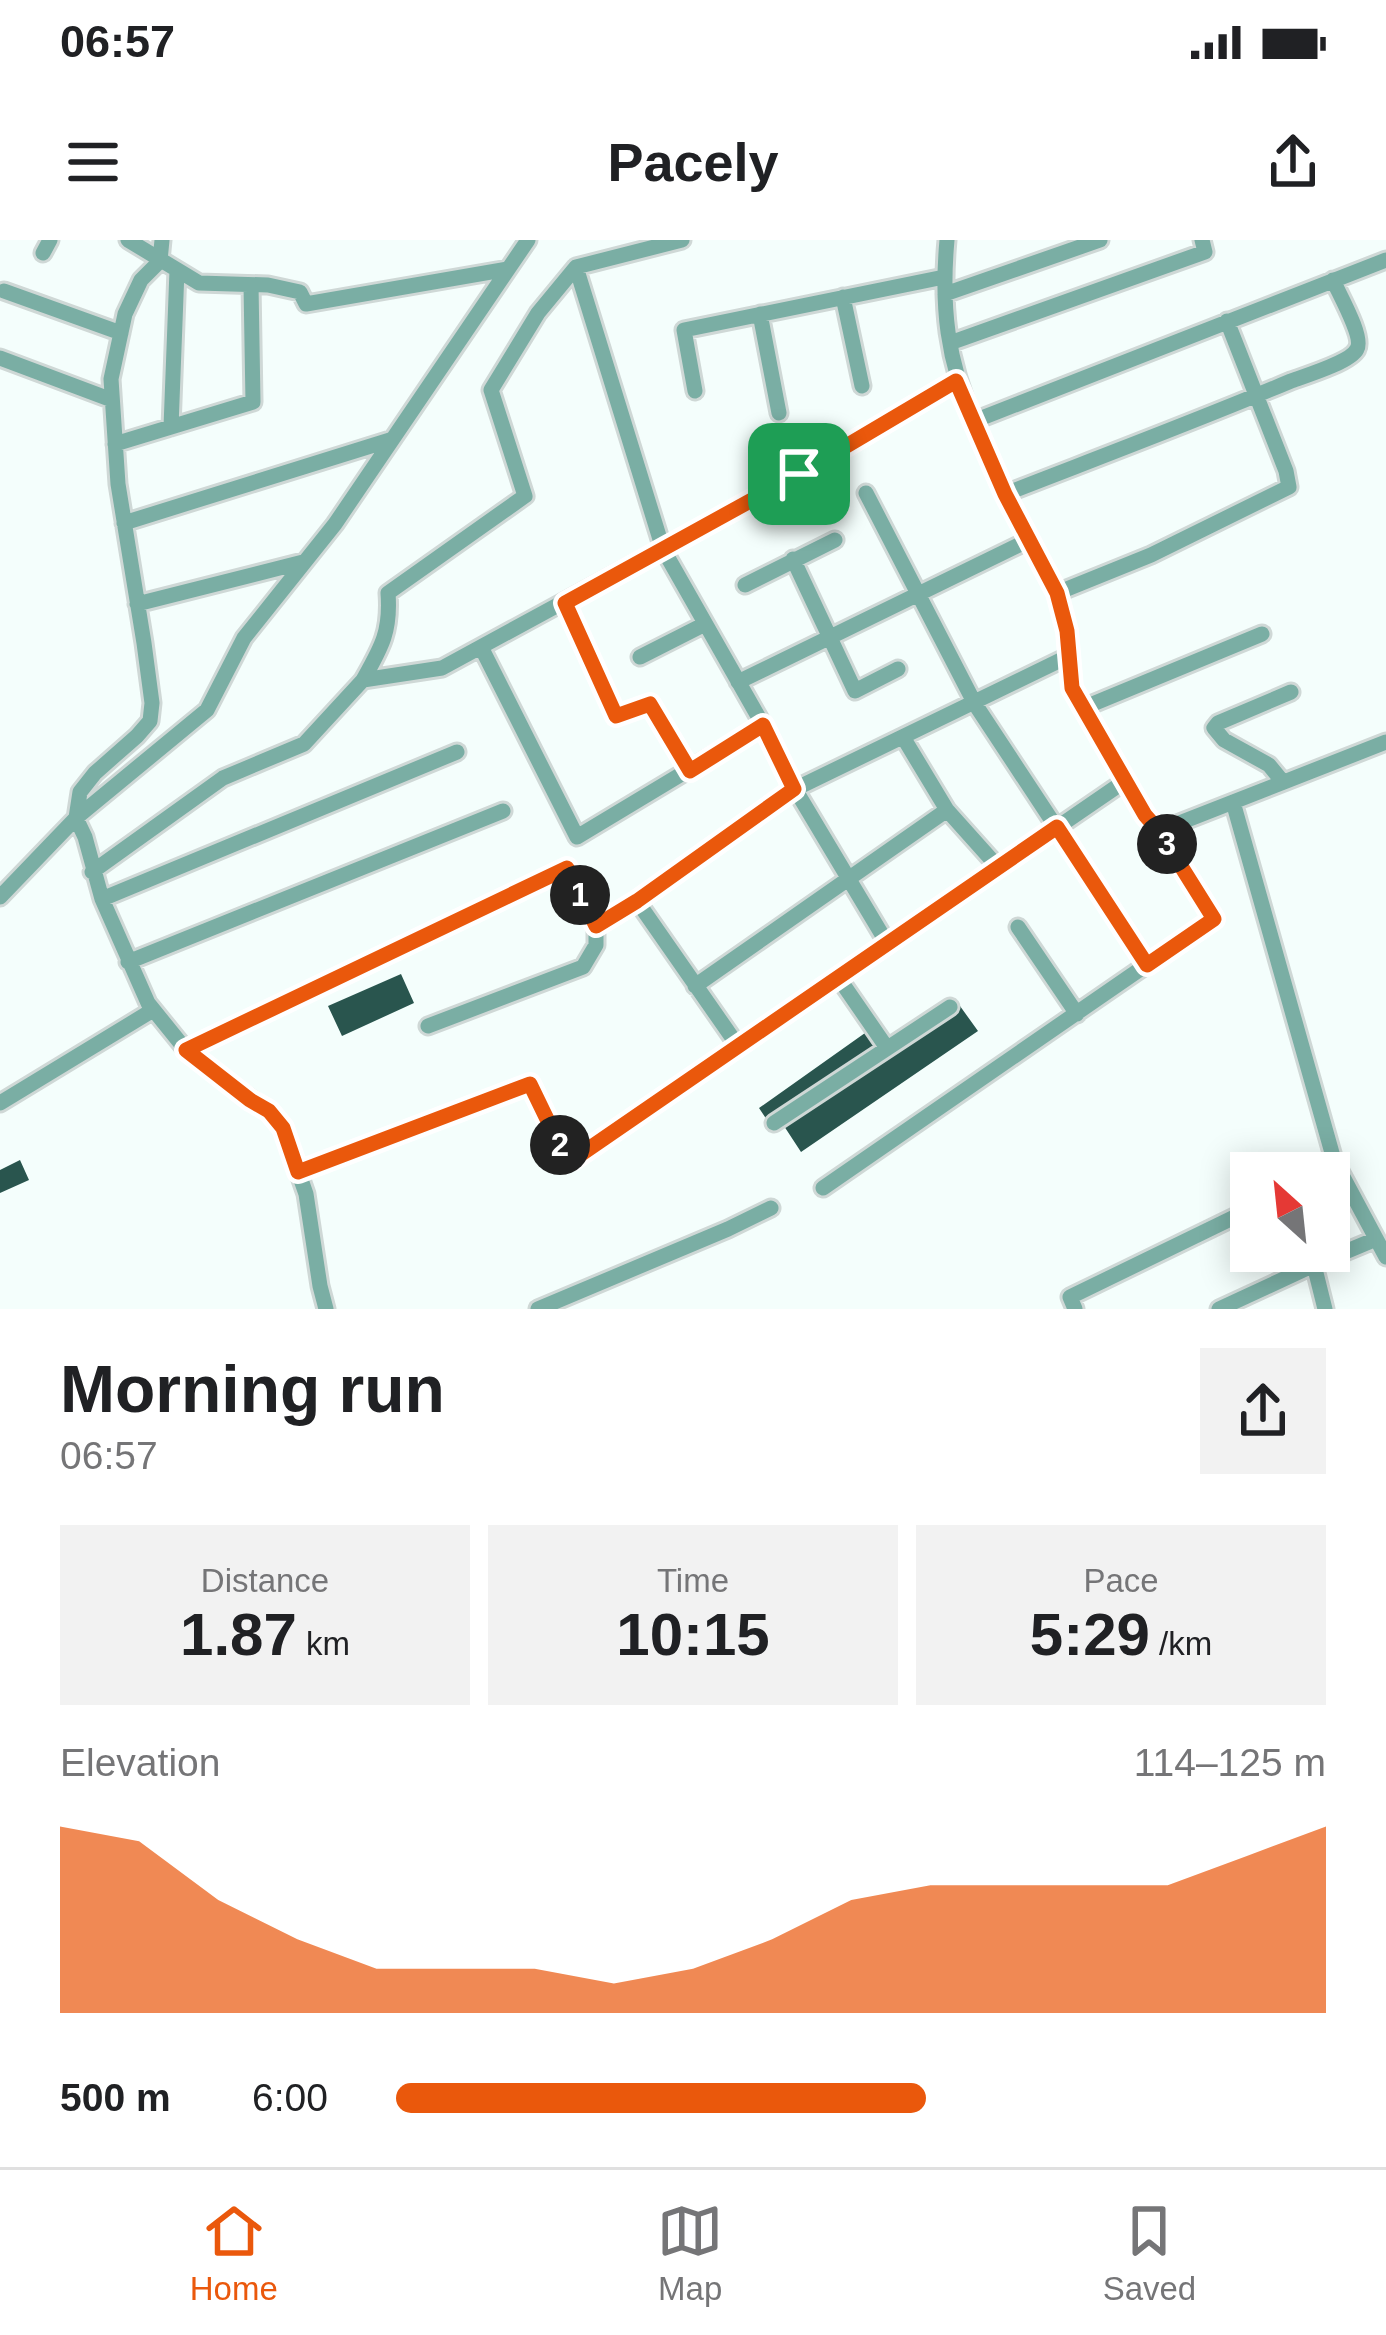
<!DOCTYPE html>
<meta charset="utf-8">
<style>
body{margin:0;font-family:Helvetica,sans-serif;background:#f2f2f2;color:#202124;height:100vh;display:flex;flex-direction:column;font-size:45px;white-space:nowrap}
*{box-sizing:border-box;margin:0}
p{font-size:39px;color:#757577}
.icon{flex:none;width:66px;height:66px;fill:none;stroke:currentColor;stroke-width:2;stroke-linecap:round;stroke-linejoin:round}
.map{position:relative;height:1069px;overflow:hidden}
.side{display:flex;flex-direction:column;background:#fff;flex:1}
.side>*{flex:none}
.needle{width:78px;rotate:333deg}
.tools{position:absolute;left:1230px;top:912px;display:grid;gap:24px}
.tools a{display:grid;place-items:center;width:120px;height:120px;border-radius:0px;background:#fff;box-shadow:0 6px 30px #0003;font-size:60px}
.pin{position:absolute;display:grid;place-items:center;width:102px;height:102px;color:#fff;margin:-51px;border-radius:24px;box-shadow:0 6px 18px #0006}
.km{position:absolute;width:60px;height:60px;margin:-30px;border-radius:50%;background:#222;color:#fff;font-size:33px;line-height:60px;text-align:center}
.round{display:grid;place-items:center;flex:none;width:126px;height:126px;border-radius:0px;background:#f2f2f2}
.summary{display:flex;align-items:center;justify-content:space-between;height:204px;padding:0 60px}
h1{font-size:66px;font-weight:700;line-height:90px}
.metrics{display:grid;grid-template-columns:repeat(3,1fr);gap:18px;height:204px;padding:12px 60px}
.metrics div{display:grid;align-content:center;border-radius:0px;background:#f2f2f2;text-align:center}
.metrics b{font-size:60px;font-weight:700}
.metrics small{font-size:33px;font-weight:400}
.metrics p{font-size:33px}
.chart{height:336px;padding:24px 60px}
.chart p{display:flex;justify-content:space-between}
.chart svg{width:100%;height:216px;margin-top:12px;fill:#ea580c;opacity:.7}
ul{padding:0 60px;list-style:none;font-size:39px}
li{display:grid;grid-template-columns:192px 144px 1fr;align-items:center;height:90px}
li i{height:30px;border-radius:15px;background:#ea580c}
.status{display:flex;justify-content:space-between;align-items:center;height:84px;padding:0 60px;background:#fff;direction:ltr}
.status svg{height:33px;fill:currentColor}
header{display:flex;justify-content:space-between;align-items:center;height:156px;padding:0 60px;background:#fff;font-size:54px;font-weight:700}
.tab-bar{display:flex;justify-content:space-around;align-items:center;height:168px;border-top:3px solid #e0e0e0;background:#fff;font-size:33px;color:#757577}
.tab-bar a{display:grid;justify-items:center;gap:6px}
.tab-bar .on{color:#ea580c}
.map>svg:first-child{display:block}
</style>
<div class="status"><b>06:57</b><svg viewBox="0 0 49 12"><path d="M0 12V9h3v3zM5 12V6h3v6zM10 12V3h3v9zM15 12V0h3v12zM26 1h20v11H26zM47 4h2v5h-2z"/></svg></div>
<header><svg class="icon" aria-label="menu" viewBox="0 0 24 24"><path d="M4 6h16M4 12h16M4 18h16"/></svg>Pacely<svg class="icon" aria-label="share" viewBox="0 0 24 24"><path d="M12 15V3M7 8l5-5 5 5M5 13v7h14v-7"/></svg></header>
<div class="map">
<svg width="1386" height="1069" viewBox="0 0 1386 1069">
<rect width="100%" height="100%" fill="#f4fefc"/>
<!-- building -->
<path fill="#29554e" d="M 401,734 L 414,763 L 342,796 L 328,766 Z
M 960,766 L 978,791 L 801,912 L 784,886 Z
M 865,793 L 876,808 L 769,883 L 759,868 Z
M 20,920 L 29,940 L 0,953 L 0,930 Z"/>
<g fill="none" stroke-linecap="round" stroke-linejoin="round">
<defs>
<path id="minor" d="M 128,0 L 199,43 L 268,45 L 300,52 L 306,64 L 508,29
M 162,0 L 160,21 L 141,40 L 125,74 L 111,139 L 118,244 L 144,403 L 152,463 L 150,481 L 137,496 L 95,533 L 80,552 L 76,578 L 85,597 L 102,659 L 148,763 L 186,810 L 229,844 L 269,871 L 283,888 L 306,954 L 320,1046 L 326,1069
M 682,0 L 576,27 L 663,309 L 763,485
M 947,0 C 941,66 947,121 974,181 L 1386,20
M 43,13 L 50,0
M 4,51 L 121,93
M 945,54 L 1100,0
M 843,57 L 862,146
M 760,74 L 779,173
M 950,103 L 1205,12 L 1202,0
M 0,118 L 112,160
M 695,151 L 684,90 L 944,37
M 974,181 L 1005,254 L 1057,353 L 1067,391 L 1072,448 L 1145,575 L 1159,591 L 1386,502
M 171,187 L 177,30
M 115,204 L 253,162 L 251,45
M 866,253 L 975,464 L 1147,725
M 1005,254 C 1100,217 1196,181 1291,141 C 1305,136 1351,122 1357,109 C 1364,97 1339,54 1333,40
M 124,283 L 390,200
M 793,319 L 855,451 L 898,429
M 745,345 L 835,300
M 1057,353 L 1151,315 L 1289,247 L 1286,231 L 1227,81
M 565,363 L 616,476 L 650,464 L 690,531
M 137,364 L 303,322
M 481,407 L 577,597 L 763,485 L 795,549 L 887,703
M 640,417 L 705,384
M 363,440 C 381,408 391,392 388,353 L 525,256 L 491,150 L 538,73 L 576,27
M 738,442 L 1029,300
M 1083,468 L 1262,394
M 903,497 L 947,570
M 1283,542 L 1269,525 L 1224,500 L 1214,488 L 1218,483 L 1291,452
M 1233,562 L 1334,920 L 1386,1017
M 92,632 L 223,538 L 304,504 L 363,440 L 442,428 L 799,234 L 956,141
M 0,657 L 76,578 L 207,470 L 244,398 L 335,284 L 528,0
M 102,659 L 457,512
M 637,661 L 738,806
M 1018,687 L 1077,774
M 128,722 L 503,571
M 838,737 L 887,808
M 695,746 L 947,570 L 998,627
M 428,786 L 583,727 L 596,705 L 596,686
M 186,810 L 567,629 L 596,686 L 637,661 L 795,549 L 1069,416
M 0,863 L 153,770
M 774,883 L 950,767
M 298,931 L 530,844 L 561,907 L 567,916 L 574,919 L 1125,541
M 823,948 L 1213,679 L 1159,591
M 538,1069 L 728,989 L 771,968
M 1075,1069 L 1070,1057 L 1251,969
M 1219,1069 L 1314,1025 L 1308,1011
M 1325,1069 L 1314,1025 L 1376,999"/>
</defs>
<!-- minor casing -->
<use href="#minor" stroke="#cfd8d6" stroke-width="21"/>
<!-- minor -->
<use href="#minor" stroke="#7aaea4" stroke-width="15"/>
</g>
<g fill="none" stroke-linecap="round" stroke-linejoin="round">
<defs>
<path id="route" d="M 956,141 L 1005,254 L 1057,353 L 1067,391 L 1072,448 L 1145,575 L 1159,591 L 1214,679 L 1147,725 L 1057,587 L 574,919 L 567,916 L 561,908 L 530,844 L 298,932 L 283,888 L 269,871 L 250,860 L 186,810 L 567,628 L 596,686 L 637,661 L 794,549 L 763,485 L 690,531 L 650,464 L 616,476 L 565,363 L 799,234 Z"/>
</defs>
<!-- route casing -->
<use href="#route" stroke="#fff" stroke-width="24"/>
<!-- route -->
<use href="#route" stroke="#ea580c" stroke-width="15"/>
</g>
</svg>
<div class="tools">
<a><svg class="needle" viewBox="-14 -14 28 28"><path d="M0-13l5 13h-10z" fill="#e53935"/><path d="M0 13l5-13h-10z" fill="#757577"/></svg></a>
</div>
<div class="pin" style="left:799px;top:234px;background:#1e9e55"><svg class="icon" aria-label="arrive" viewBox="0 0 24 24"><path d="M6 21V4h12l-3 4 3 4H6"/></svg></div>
<b class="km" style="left:580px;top:655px">1</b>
<b class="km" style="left:560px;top:905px">2</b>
<b class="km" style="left:1167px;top:604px">3</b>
</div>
<section class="side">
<div class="summary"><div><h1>Morning run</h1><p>06:57</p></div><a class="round"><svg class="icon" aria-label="share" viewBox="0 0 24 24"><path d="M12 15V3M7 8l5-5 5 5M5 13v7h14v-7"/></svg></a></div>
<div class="metrics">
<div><p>Distance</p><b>1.87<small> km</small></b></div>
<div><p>Time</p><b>10:15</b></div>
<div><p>Pace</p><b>5:29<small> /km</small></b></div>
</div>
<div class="chart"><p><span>Elevation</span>114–125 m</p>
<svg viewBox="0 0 160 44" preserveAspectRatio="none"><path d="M0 44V6L10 9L20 21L30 29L40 35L50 35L60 35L70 38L80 35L90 29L100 21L110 18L120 18L130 18L140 18L150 12L160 6V44z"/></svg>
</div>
<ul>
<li><b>500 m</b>6:00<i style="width:57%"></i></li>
</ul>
</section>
<nav class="tab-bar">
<a class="on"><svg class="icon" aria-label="home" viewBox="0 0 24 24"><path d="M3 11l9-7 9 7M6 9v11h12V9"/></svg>Home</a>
<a><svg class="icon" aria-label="map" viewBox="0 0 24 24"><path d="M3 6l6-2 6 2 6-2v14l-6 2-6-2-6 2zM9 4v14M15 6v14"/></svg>Map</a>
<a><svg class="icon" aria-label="saved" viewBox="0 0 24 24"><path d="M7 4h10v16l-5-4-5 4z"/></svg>Saved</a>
</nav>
